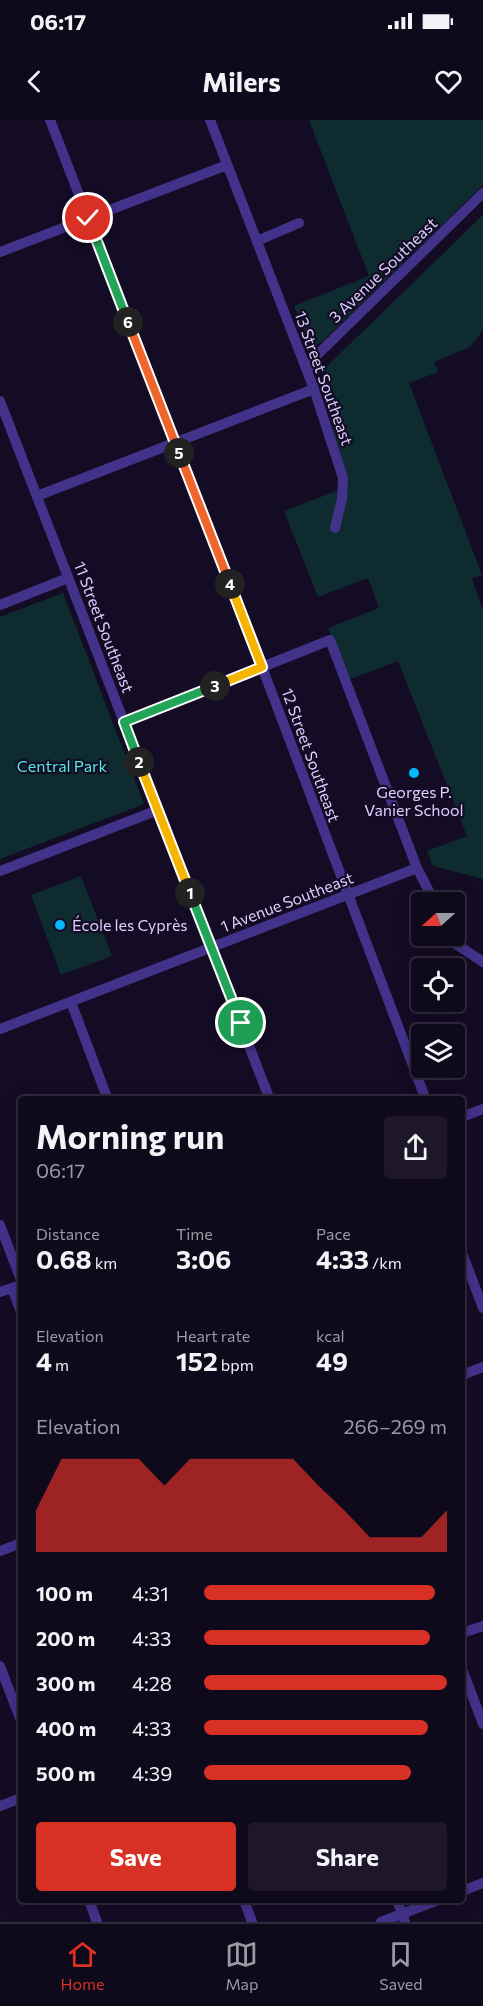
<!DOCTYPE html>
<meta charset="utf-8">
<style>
body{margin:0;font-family:Commissioner,sans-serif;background:#1d1729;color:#f1f3f6;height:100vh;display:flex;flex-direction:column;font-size:22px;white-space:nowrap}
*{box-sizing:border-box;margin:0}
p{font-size:20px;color:#9b9aa3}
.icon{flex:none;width:33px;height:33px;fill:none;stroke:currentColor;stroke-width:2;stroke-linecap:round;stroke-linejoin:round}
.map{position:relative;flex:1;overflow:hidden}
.side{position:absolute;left:18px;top:976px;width:447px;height:807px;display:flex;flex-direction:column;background:#0f091c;border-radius:6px;box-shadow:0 3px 15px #0003,0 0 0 2px #2f2a3b}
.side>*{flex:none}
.needle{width:39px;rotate:249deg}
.controls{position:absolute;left:411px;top:772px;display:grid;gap:12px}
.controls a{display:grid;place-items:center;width:54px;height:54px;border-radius:6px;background:#0f091c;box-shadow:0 3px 15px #0003,0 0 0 2px #2f2a3b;font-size:30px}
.pin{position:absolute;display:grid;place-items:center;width:51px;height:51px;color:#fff;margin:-26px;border:3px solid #fff;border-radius:50%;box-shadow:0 2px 6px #0007}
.km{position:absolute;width:30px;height:30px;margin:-15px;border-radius:50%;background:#222;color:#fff;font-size:16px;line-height:30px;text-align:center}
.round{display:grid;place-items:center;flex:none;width:63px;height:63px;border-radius:6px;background:#1d1729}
.headline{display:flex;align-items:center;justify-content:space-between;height:102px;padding:0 18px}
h1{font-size:33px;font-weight:700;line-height:45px}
.stats{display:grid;grid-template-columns:repeat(3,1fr);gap:9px;height:102px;padding:6px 18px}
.stats div{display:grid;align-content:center}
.stats b{font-size:26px;font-weight:700}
.stats small{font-size:16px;font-weight:400}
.stats p{font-size:16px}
.chart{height:168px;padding:12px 18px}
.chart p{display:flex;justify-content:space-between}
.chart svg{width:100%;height:108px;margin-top:6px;fill:#d93025;opacity:.7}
.primary-button{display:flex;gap:12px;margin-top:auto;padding:12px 18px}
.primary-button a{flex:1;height:69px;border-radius:6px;background:#d93025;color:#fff;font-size:24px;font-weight:700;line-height:69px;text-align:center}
.primary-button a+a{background:#1d1729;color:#f1f3f6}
ul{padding:0 18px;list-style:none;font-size:20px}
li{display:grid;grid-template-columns:96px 72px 1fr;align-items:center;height:45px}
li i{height:15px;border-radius:8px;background:#d93025}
.status{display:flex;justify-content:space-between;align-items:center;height:42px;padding:0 30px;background:#0f091c;direction:ltr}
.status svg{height:16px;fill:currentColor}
header{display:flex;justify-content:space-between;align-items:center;height:78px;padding:0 18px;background:#0f091c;font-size:27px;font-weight:700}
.tabs{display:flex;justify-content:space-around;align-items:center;height:84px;border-top:2px solid #2f2a3b;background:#0f091c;font-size:16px;color:#9b9aa3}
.tabs a{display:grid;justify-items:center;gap:3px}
.tabs .current{color:#d93025}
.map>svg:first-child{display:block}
</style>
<div class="status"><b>06:17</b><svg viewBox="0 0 49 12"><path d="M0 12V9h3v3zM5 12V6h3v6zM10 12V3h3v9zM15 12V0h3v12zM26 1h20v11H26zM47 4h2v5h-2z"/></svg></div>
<header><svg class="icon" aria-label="back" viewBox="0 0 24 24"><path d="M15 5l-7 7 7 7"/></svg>Milers<svg class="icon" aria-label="heart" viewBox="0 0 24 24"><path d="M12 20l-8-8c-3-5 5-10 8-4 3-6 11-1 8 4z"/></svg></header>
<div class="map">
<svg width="483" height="1802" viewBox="0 0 483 1802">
<rect width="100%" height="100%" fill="#140c25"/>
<!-- green -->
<path fill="#0e2c30" d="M 309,0 L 483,0 L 483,65 L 322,222 L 310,227 L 294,186 L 369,156 Z
M 483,95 L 483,210 L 470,227 L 434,242 L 438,252 L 409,263 L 482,455 L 472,459 L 483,490 L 483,759 L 433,746 L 427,731 L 467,716 L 398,541 L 348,560 L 328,508 L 379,488 L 368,458 L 318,477 L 284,391 L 344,368 L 322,251 Z
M 63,473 L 144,684 L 0,739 L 0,497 Z
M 81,756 L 112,836 L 61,855 L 31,775 Z"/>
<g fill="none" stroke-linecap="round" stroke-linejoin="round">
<!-- minor -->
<path stroke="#43328a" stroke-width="10" d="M 50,0 L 262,547 L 426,980
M 210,0 L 314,269 L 343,358 L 342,379 L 335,408
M 257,121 L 299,103
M 0,132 L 227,45
M 307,251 L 313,239 L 483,73
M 0,281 L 270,980
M 37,376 L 314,269
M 0,485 L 68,458
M 124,602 L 330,520 L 417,748 L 435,783
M 0,751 L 158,690
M 452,816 L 456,824 L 483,842
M 71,882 L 108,980
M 0,909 L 417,748
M 462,997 L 483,989
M 0,1105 L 21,1160
M 462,1133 L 483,1188
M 12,1168 L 21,1192
M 0,1172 L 18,1166
M 462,1255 L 483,1247
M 0,1431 L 21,1423
M 462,1513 L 483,1506
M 0,1546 L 21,1601
M 462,1549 L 483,1604
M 0,1686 L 21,1678
M 462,1771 L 483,1763
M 89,1780 L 97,1802
M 244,1780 L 252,1802
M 397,1780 L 405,1802
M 381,1802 L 438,1780"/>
</g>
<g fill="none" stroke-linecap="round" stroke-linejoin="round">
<defs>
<path id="split-1" d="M 190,773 L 241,903"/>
<path id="split-2" d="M 139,642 L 190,773"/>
<path id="split-3" d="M 139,642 L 124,602 L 215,566"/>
<path id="split-4" d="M 215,566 L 262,547 L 230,464"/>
<path id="split-5" d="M 179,333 L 230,464"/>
<path id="split-6" d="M 128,202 L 179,333"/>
<path id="split-7" d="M 88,98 L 128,202"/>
</defs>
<!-- split-1 casing -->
<use href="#split-1" stroke="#fff" stroke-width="12"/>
<!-- split-2 casing -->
<use href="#split-2" stroke="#fff" stroke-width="12"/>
<!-- split-3 casing -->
<use href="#split-3" stroke="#fff" stroke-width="12"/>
<!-- split-4 casing -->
<use href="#split-4" stroke="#fff" stroke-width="12"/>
<!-- split-5 casing -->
<use href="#split-5" stroke="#fff" stroke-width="12"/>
<!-- split-6 casing -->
<use href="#split-6" stroke="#fff" stroke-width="12"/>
<!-- split-7 casing -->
<use href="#split-7" stroke="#fff" stroke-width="12"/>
<!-- split-1 -->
<use href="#split-1" stroke="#22a559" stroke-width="8"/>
<!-- split-2 -->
<use href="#split-2" stroke="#f5b400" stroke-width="8"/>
<!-- split-3 -->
<use href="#split-3" stroke="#22a559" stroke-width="8"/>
<!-- split-4 -->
<use href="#split-4" stroke="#f5b400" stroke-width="8"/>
<!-- split-5 -->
<use href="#split-5" stroke="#f0652b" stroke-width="8"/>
<!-- split-6 -->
<use href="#split-6" stroke="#f0652b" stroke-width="8"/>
<!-- split-7 -->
<use href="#split-7" stroke="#22a559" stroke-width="8"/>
</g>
<!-- markers -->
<g fill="#00bafb" stroke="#140c25" stroke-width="2">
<circle cx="414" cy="653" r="6"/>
<circle cx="60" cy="805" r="6"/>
</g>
<g text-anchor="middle" stroke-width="4.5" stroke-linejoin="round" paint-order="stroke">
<!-- street labels -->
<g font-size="16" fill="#ddd0ff" stroke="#140c25">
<text transform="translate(383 150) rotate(-44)" y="6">3 Avenue Southeast</text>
<text transform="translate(324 258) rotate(70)" y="6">13 Street Southeast</text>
<text transform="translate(104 507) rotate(69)" y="6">11 Street Southeast</text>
<text transform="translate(311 635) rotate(70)" y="6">12 Street Southeast</text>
<text transform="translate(287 782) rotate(-21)" y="6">1 Avenue Southeast</text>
</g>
<!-- park labels -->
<g font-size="16" fill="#4fecde" stroke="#140c25">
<text x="62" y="652">Central Park</text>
</g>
<!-- poi labels -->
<g font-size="16" fill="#ddd0ff" stroke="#140c25">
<text x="414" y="678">Georges P.<tspan x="414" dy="18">Vanier School</tspan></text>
<text x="72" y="811" text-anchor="start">École les Cyprès</text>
</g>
</g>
</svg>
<div class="controls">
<a><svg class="needle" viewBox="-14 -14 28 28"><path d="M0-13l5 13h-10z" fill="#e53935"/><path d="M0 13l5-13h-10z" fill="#9b9aa3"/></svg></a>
<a><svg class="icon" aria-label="locate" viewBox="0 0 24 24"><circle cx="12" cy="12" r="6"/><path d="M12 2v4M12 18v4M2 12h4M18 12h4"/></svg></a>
<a><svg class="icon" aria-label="layers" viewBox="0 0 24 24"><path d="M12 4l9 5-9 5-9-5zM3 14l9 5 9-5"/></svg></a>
</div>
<div class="pin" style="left:241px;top:903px;background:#1e9e55"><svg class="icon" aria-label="arrive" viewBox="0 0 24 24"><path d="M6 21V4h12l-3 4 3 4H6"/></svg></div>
<div class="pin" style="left:88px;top:98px;background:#d93025"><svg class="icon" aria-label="check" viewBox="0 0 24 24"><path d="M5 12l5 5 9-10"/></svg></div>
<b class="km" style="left:190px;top:773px">1</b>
<b class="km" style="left:139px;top:642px">2</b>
<b class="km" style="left:215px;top:566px">3</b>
<b class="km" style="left:230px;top:464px">4</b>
<b class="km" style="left:179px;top:333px">5</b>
<b class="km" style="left:128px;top:202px">6</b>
<section class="side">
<div class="headline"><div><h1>Morning run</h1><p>06:17</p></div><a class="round"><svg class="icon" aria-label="share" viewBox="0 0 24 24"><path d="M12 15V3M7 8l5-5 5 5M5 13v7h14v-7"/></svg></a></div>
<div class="stats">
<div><p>Distance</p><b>0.68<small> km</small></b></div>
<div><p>Time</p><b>3:06</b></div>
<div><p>Pace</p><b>4:33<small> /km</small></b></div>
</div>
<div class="stats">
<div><p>Elevation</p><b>4<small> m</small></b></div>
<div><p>Heart rate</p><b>152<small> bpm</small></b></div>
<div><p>kcal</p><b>49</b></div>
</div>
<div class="chart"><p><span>Elevation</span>266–269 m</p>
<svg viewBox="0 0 160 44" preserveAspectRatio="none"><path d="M0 44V27L10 6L20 6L30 6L40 6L50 17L60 6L70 6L80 6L90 6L100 6L110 17L120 27L130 38L140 38L150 38L160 27V44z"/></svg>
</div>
<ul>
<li><b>100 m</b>4:31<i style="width:95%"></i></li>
<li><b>200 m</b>4:33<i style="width:93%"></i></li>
<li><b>300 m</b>4:28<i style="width:100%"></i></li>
<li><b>400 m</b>4:33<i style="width:92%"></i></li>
<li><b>500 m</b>4:39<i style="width:85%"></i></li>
</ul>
<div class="primary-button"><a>Save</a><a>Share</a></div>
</section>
</div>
<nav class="tabs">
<a class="current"><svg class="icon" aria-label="home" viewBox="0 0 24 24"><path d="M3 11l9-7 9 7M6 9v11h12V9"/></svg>Home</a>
<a><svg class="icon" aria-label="map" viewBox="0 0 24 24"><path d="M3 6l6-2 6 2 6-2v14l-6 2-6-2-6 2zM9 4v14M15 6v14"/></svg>Map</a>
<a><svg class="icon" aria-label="saved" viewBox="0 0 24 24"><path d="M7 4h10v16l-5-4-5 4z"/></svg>Saved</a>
</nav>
